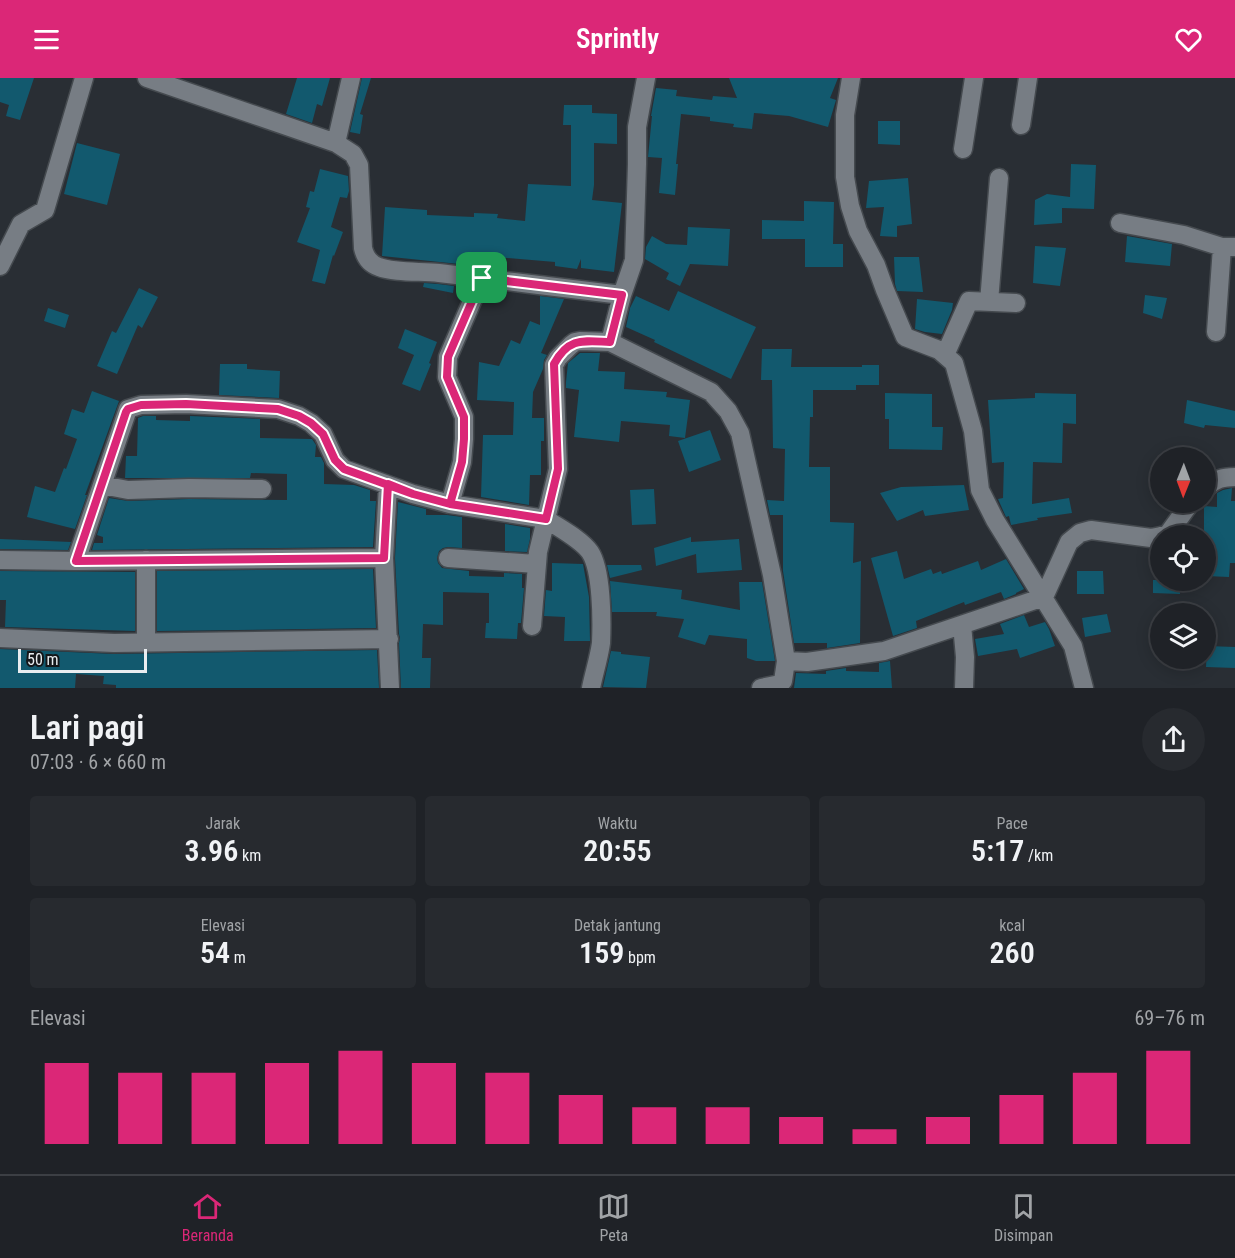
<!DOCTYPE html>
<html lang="id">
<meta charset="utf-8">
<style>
body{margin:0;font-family:"Roboto Condensed",sans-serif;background:#272a2f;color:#f1f3f6;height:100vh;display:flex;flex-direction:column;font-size:22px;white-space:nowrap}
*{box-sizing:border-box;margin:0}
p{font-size:20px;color:#a1a4a7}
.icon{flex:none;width:33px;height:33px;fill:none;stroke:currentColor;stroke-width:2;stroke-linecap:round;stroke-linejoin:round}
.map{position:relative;height:610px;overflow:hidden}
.sheet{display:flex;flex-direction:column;background:#1f2227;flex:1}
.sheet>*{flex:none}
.needle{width:39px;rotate:181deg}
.controls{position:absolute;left:1150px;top:369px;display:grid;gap:12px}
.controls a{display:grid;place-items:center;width:66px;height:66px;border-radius:50%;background:#1f2227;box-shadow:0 3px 15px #0003,0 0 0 2px #3c3f44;font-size:30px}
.scale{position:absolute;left:18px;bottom:15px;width:129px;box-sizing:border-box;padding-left:6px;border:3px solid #e9edf0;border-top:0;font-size:16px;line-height:21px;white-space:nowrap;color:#e9edf0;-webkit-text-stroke:4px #141619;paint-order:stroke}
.pin{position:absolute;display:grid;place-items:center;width:51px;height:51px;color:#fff;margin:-26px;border-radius:12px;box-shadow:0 3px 9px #0006}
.round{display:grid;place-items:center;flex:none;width:63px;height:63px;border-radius:32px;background:#272a2f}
.headline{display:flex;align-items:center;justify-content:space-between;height:102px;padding:0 30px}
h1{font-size:33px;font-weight:600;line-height:45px}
.stats{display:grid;grid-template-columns:repeat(3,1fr);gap:9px;height:102px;padding:6px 30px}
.stats div{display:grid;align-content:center;border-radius:6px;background:#272a2f;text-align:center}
.stats b{font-size:30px;font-weight:600}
.stats small{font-size:16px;font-weight:400}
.stats p{font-size:16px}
.chart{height:168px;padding:12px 30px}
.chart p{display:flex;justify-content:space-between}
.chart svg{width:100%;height:108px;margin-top:6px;stroke:#db2777;stroke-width:6}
header{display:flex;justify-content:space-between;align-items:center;height:78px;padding:0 30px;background:#db2777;color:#fff;font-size:27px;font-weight:600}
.menu{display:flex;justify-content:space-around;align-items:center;height:84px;border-top:2px solid #3c3f44;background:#1f2227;font-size:16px;color:#a1a4a7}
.menu a{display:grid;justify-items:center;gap:3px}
.menu .active{color:#db2777}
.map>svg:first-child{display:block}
</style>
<header><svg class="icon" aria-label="menu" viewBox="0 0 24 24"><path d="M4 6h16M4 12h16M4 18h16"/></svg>Sprintly<svg class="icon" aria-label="heart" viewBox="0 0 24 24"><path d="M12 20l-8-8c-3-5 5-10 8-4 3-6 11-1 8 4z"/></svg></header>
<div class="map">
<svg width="1235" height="610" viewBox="0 0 1235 610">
<rect width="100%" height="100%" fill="#292e34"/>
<!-- building -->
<path fill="#12596e" d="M 0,0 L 34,0 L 20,42 L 6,38 L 9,27 L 0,24 Z
M 297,0 L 330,0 L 322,28 L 317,26 L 312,45 L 286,36 Z
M 362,0 L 371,0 L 360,36 L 363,37 L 360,56 L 350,54 Z
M 729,0 L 838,0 L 830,20 L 836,22 L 828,49 L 789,38 L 754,35 L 752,51 L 733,49 L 734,46 L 710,43 L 710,39 L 681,36 L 676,86 L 678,86 L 675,117 L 659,115 L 662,80 L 648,79 L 652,38 L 651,38 L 656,10 L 677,12 L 676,18 L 712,22 L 713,18 L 737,20 Z
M 564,27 L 592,27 L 592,35 L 617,36 L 617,66 L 594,65 L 594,107 L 592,122 L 622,125 L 614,194 L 581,190 L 581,181 L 577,191 L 555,188 L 555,184 L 495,179 L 494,184 L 460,181 L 459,186 L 382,178 L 385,129 L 427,132 L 427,137 L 474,139 L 474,135 L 498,136 L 497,140 L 525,143 L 528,106 L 571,108 L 571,47 L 563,47 Z
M 878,43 L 900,43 L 900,67 L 878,66 Z
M 77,65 L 120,76 L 107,127 L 64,116 Z
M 1071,86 L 1096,87 L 1094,131 L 1062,130 L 1062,145 L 1034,147 L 1035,122 L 1047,116 L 1070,119 Z
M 320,91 L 348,98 L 349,113 L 347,120 L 340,119 L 331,149 L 343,154 L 334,178 L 333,177 L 325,206 L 312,203 L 320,172 L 297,164 L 310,130 L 306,129 L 310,113 L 314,114 Z
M 908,100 L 912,146 L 897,148 L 897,159 L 880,158 L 884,129 L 866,130 L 869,103 Z
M 804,123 L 834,124 L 833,166 L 843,166 L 843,189 L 805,189 L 805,161 L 762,161 L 762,142 L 804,143 Z
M 688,149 L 730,151 L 728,188 L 690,186 L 680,208 L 666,201 L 669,195 L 645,181 L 646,169 L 652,158 L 666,166 L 687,167 Z
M 1127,158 L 1172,166 L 1170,188 L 1125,184 Z
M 1035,168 L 1066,170 L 1060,208 L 1033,205 Z
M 894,179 L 919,179 L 923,214 L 897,213 L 895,206 Z
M 424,205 L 438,206 L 454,208 L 453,215 L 423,209 Z
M 139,210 L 158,219 L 142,250 L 138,247 L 117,296 L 97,288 L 112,253 L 116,255 Z
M 678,213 L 756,249 L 731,301 L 654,264 L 655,262 L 626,249 L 630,230 L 636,218 L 669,233 Z
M 1145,217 L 1167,220 L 1162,241 L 1143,235 Z
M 540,218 L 564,221 L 541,275 L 547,277 L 544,282 L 543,291 L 533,314 L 532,340 L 544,340 L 544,363 L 541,363 L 541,397 L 530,397 L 529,427 L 481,419 L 483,357 L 513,357 L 514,324 L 477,322 L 479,284 L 499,288 L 511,262 L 520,266 L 530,243 L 540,247 Z
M 917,221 L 953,225 L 952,232 L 942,256 L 925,254 L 915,251 Z
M 48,230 L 69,237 L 65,250 L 44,243 Z
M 405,251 L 437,264 L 429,285 L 431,286 L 420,313 L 402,306 L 414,277 L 398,270 Z
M 762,271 L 792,271 L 791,289 L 862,289 L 862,287 L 879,287 L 879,307 L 856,307 L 856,312 L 813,312 L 813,339 L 810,339 L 809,389 L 830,389 L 830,444 L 854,445 L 853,485 L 861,483 L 860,565 L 827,570 L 827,565 L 794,565 L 783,493 L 783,437 L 770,437 L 767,422 L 784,423 L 785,371 L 773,370 L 772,302 L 761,302 Z
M 580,275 L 600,275 L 598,293 L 625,294 L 624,311 L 667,314 L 666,319 L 690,322 L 685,360 L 669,358 L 670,347 L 621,343 L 619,364 L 574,359 L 579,312 L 566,310 L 566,304 L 568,285 Z
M 220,286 L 247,286 L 247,291 L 280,293 L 279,320 L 219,317 Z
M 92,313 L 119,323 L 85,417 L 87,417 L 75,451 L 27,439 L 35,408 L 55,414 L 64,390 L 66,391 L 77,361 L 64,356 L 72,331 L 84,335 Z
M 885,315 L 932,316 L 932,349 L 943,349 L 942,372 L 889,371 L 889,341 L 885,341 Z
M 1035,315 L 1076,316 L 1076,346 L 1063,345 L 1062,385 L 1033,384 L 1032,426 L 1069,420 L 1072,435 L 1037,440 L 1038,442 L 1011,447 L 1009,438 L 1006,439 L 998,421 L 1003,420 L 1004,384 L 992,385 L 988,322 L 1035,320 Z
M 1187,322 L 1235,333 L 1235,350 L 1205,347 L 1204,350 L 1184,345 Z
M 143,338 L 156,338 L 156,342 L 190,343 L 190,338 L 260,341 L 260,360 L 312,361 L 316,367 L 315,379 L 321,379 L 324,385 L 324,406 L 354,407 L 370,412 L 370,423 L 376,423 L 373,469 L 92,472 L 94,465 L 103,465 L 103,459 L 97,457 L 109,420 L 128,423 L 189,421 L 287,422 L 287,396 L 251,395 L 250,400 L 125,400 L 126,378 L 137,378 L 138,340 Z
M 710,352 L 721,382 L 689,394 L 678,363 Z
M 964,407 L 969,432 L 925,438 L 923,432 L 897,443 L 880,415 L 901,409 Z
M 1232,410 L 1231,423 L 1235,423 L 1235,485 L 1230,485 L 1229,499 L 1206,498 L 1206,458 L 1204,458 L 1204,428 L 1217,429 L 1217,415 L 1223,412 Z
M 654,411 L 656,446 L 632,447 L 630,412 Z
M 398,424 L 426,431 L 426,437 L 447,437 L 462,439 L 462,470 L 448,469 L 443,470 L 439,473 L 437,480 L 438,485 L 442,490 L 469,493 L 469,498 L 504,499 L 504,495 L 522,496 L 522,510 L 524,510 L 521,545 L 518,545 L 517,561 L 485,560 L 486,545 L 489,545 L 489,515 L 443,514 L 443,547 L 423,546 L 422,580 L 431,580 L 430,610 L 401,610 L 399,565 L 400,560 L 399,556 L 395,480 Z
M 505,446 L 530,450 L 530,461 L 527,474 L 505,473 Z
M 691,459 L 691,464 L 739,461 L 742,492 L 697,495 L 696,476 L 656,488 L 654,470 Z
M 0,461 L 71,464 L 68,472 L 0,471 Z
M 897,473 L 904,501 L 931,491 L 933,496 L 941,493 L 942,496 L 978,483 L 981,492 L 1006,481 L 1024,511 L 1016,515 L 1016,516 L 1004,521 L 1001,514 L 965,527 L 964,524 L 916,543 L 917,550 L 893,558 L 871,480 Z
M 552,485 L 583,486 L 589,519 L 590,563 L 564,563 L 565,539 L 544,538 L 546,512 L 552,513 Z
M 607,487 L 641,487 L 642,492 L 610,500 Z
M 373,491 L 376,550 L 157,553 L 157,493 Z
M 0,493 L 135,494 L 135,553 L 5,549 L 6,522 L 0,522 Z
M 1077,493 L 1103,493 L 1104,516 L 1077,516 Z
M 1153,502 L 1180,502 L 1180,516 L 1153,515 Z
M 610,503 L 682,512 L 681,521 L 740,532 L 739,504 L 762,504 L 775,583 L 756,583 L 747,580 L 747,561 L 709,557 L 705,567 L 678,559 L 684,541 L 656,538 L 657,534 L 612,534 Z
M 1107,536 L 1111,554 L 1085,559 L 1082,540 Z
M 1024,537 L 1029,549 L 1045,544 L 1049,551 L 1055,568 L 1020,580 L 1017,571 L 978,578 L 975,561 L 1004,556 L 1000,546 Z
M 1207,568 L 1235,569 L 1235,590 L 1206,589 Z
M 0,571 L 114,576 L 377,572 L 379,610 L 116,610 L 116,607 L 103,606 L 104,598 L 76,596 L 75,610 L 0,610 Z
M 611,573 L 621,574 L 621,576 L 650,579 L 646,610 L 603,609 Z
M 890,583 L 892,610 L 794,610 L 796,595 L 826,596 L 826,593 L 846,590 L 846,593 L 879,594 L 879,585 Z"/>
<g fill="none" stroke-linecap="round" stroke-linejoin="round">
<defs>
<path id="minor" d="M 147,0 L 336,65 L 353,76 L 359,87 L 363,170 C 365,179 370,186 379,189 C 395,195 421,193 439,195 C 500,202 561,210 622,217
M 851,0 L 845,37 L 845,99 L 850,128 L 858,153 L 876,187 L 885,212 L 905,259 L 939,272 L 954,285 L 973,353 L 980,412 L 995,442 L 1073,568 L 1084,610
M 1021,47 L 1028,0
M 336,65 L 351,0
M 963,71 L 974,0
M 1120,145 L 1184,157 L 1222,169 L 1235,169
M 0,188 L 21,146 L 45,132 L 84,0
M 989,224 L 999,100
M 1216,254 L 1222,169
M 610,264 L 622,217 L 634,182 L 637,86 L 637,49 L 646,0
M 945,277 L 969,223 L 1016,225
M 102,407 L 128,412 L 189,410 L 262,411
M 388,407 L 384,480 L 390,610
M 1206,410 C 1215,401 1223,399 1235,399
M 450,426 L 462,384 L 464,361 L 464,339 L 447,299 L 448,279 L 482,200
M 1161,458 L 1168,456 L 1191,424
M 448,480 L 536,486
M 0,482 L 76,483 L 384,480
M 76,483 L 128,331 L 141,327 L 186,326 L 278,331 L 299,338 L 311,345 L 323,356 L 335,382 L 344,391 L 413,416 L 450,426 L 546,441 L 538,474 L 532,548
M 962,547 L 965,579 L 964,610
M 0,560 L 114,565 L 389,561
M 146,564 L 146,482
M 786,583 L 807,584 L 884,573 L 1044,519 L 1069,464 L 1080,455 L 1091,452 L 1151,460 L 1161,458
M 591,610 C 594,595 599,580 601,565 C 602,543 602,492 590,474 C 581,461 559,450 546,441 L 558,391 L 554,287 L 558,280 L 571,267 L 575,264 L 580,263 L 610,264 L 711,314 L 728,333 L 740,355 L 772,497 L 786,583 L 783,603 L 780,606 L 761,610"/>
</defs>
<!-- minor casing -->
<use href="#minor" stroke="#454a4f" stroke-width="21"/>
<!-- minor -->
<use href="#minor" stroke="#777d84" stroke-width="18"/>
</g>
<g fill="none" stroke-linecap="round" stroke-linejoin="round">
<defs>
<path id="route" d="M 482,200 L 448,279 L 447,299 L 464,339 L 464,361 L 462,384 L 450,426 L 413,416 L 344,391 L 335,382 L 323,356 L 311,345 L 299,338 L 278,331 L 186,326 L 141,327 L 128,331 L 126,334 L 76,483 L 384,480 L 388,406 L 413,416 L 450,426 L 546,441 L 558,391 L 554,286 C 569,259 583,263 610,264 L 622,217 L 482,200"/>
</defs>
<!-- route casing -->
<use href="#route" stroke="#fff" stroke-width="12"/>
<!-- route -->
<use href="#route" stroke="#db2777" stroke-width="8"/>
</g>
</svg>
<div class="controls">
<a><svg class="needle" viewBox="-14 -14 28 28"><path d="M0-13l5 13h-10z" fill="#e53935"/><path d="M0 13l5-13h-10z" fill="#a1a4a7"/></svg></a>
<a><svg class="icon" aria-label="locate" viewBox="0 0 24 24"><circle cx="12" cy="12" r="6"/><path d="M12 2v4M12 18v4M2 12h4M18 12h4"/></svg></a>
<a><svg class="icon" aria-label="layers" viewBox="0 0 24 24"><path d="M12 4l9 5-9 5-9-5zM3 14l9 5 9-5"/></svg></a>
</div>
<div class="scale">50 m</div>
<div class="pin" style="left:482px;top:200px;background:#1e9e55"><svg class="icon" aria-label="arrive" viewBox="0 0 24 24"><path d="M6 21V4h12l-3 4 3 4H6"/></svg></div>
</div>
<section class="sheet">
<div class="headline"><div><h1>Lari pagi</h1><p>07:03 · 6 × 660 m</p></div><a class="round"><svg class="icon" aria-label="share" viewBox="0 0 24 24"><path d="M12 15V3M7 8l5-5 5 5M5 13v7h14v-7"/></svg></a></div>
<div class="stats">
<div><p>Jarak</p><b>3.96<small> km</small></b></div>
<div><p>Waktu</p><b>20:55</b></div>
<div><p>Pace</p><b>5:17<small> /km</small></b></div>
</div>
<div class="stats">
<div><p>Elevasi</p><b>54<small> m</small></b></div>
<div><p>Detak jantung</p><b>159<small> bpm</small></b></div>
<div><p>kcal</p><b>260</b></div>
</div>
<div class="chart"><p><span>Elevasi</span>69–76 m</p>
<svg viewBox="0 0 160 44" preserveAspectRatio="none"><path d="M5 44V11M15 44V15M25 44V15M35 44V11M45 44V6M55 44V11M65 44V15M75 44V24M85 44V29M95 44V29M105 44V33M115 44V38M125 44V33M135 44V24M145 44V15M155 44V6"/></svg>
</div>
</section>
<nav class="menu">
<a class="active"><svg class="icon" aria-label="home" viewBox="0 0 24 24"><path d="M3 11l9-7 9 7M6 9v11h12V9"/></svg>Beranda</a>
<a><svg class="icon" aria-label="map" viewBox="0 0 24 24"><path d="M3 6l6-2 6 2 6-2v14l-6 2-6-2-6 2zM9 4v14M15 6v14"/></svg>Peta</a>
<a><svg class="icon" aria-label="saved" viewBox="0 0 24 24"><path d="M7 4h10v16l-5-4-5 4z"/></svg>Disimpan</a>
</nav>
